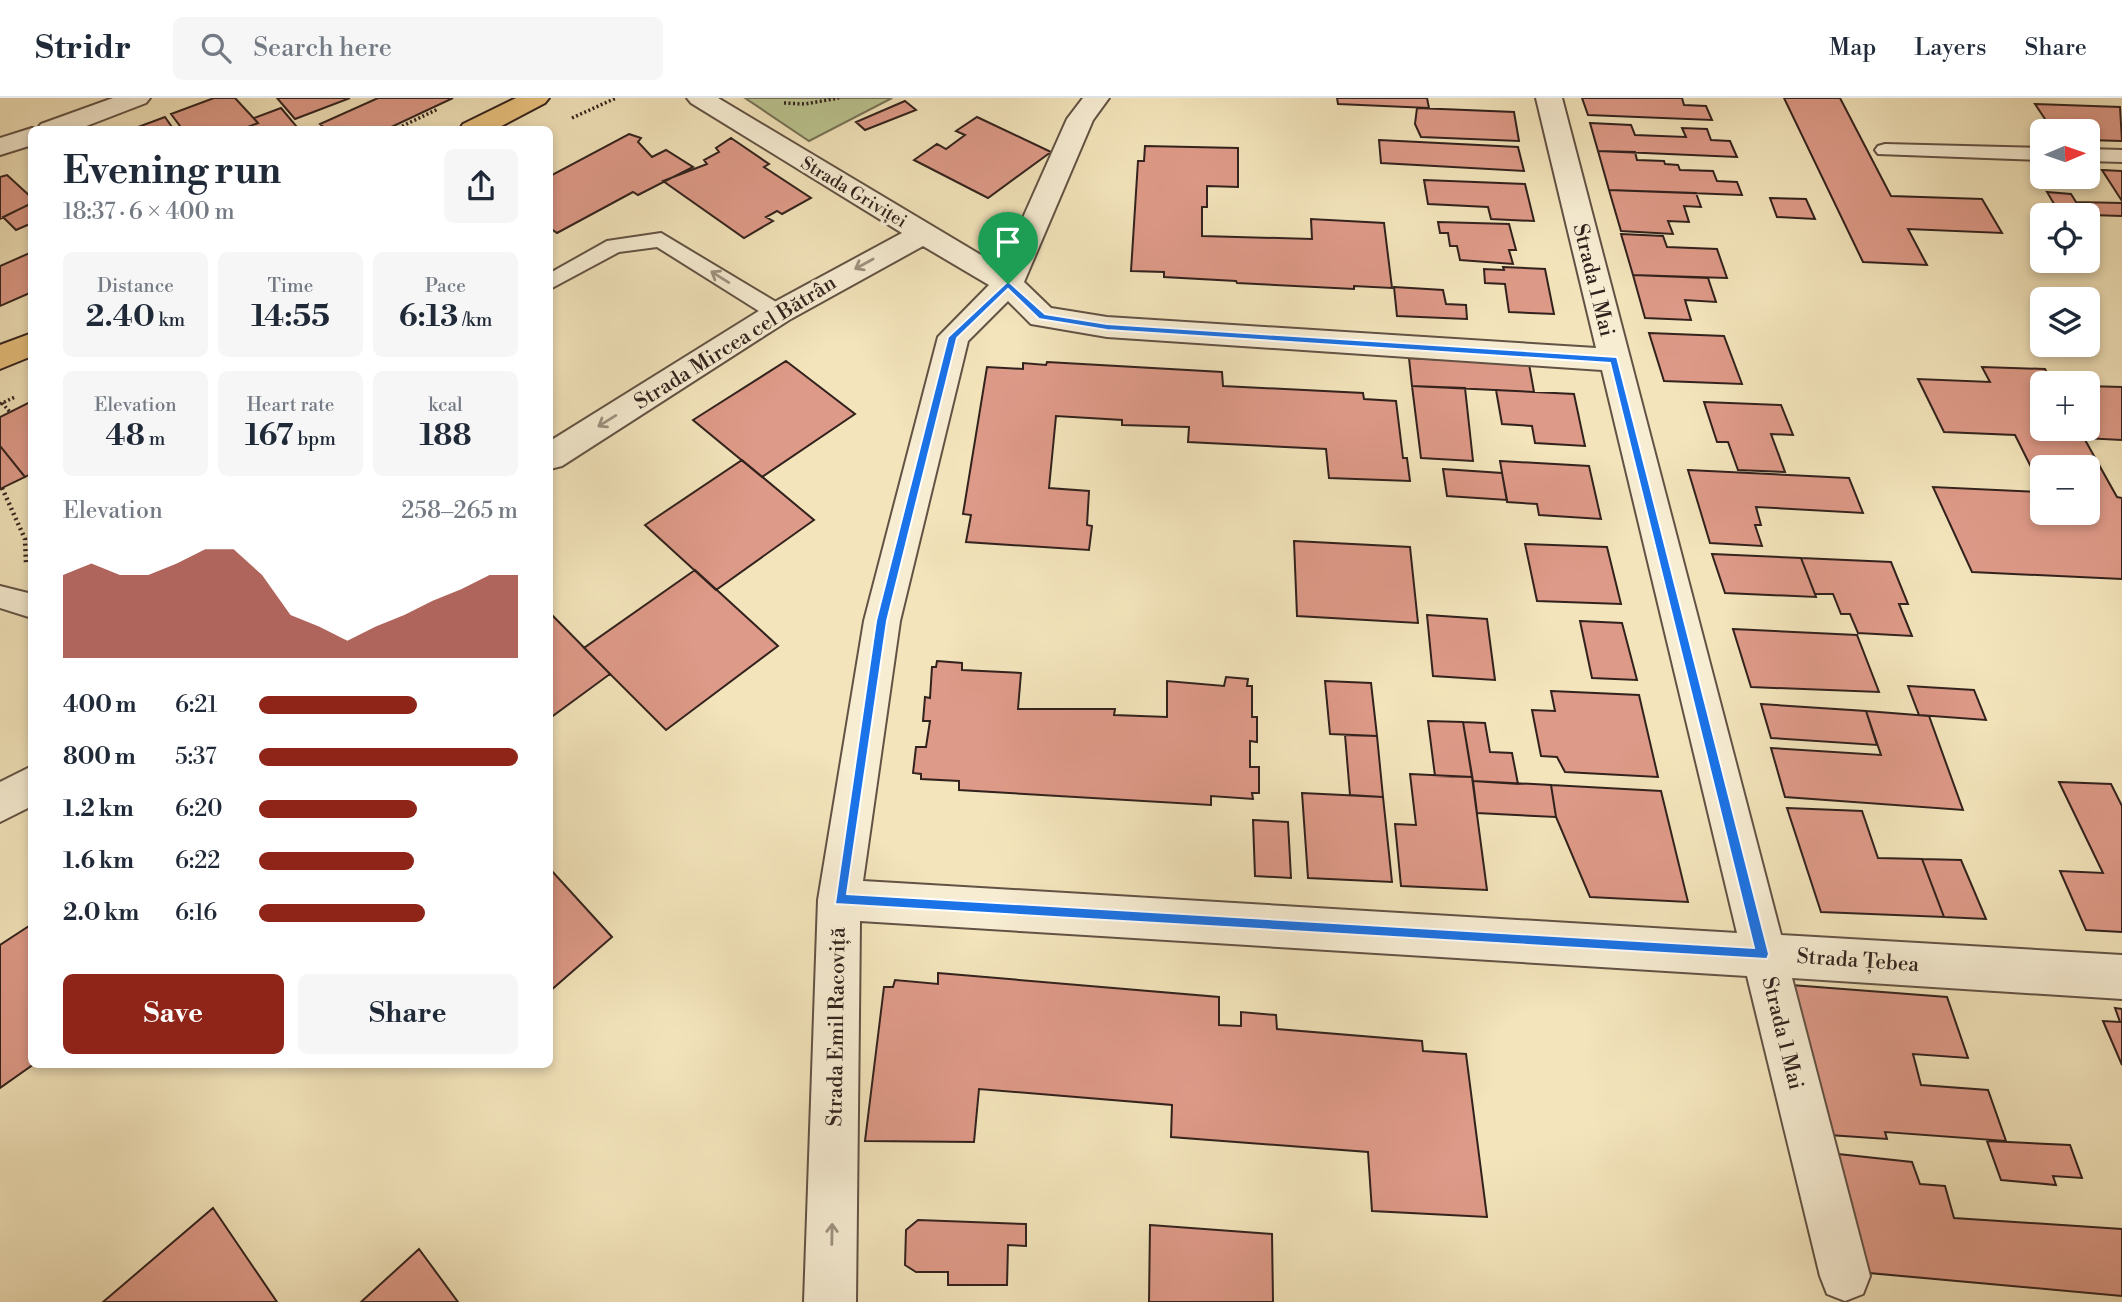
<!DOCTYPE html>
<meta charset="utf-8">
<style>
body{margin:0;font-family:"Libre Bodoni",serif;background:#f6f6f7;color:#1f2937;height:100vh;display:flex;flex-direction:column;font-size:26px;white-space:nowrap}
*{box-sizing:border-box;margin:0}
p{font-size:23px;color:#747a83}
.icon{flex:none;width:38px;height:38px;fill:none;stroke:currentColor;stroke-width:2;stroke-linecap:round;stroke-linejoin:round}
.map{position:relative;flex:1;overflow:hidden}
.side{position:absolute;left:28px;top:28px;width:525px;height:942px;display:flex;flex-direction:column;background:#fff;border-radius:10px;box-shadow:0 4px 10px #0003}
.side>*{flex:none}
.needle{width:46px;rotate:88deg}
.buttons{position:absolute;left:2030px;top:21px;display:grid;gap:14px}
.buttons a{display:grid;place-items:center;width:70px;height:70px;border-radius:10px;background:#fff;box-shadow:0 4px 10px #0003;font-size:35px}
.pin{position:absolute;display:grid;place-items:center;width:60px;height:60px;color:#fff;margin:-72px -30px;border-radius:50% 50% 50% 0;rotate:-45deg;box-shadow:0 0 7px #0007}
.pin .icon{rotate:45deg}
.round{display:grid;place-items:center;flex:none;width:74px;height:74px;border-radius:10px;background:#f6f6f7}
.overview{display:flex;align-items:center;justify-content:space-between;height:119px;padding:0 35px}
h1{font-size:38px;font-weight:700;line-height:52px}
.stats{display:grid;grid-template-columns:repeat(3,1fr);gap:10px;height:119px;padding:7px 35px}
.stats div{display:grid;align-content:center;border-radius:10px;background:#f6f6f7;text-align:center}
.stats b{font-size:30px;font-weight:700}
.stats small{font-size:19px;font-weight:400}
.stats p{font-size:19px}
.chart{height:196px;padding:14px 35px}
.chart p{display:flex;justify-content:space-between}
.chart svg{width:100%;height:126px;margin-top:7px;fill:#8f2418;opacity:.7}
.cta{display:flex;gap:14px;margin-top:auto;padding:14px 35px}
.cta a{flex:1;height:80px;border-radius:10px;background:#8f2418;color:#fff;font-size:28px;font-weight:700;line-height:80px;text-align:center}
.cta a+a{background:#f6f6f7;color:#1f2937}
ul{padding:0 35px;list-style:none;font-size:23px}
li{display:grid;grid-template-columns:112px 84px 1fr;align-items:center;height:52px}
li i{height:18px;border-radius:9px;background:#8f2418}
header{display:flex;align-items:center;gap:42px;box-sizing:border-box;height:98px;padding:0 35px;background:#fff;border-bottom:2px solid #e0e1e3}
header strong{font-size:33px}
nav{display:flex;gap:38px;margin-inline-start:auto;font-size:24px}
.search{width:490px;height:63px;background:#f6f6f7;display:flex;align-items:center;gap:18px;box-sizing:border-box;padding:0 24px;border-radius:10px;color:#747a83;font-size:26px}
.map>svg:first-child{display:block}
</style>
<header>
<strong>Stridr</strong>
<div class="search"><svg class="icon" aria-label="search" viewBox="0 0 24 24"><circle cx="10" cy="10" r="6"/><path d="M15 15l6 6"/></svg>Search here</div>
<nav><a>Map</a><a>Layers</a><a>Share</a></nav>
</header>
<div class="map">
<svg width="2122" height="1204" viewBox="0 0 2122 1204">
<rect width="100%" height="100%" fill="#f3e4bb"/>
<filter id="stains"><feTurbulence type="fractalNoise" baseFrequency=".00286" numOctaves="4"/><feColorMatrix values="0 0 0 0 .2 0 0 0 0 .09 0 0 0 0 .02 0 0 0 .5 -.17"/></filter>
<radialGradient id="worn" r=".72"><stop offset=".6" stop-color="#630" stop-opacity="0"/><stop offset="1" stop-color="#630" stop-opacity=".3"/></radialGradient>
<!-- green -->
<path fill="#bac490" stroke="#767356" stroke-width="2" d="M 745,0 L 892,0 L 809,43 Z"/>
<!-- building -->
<path fill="#de9a88" stroke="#32221d" stroke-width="2" d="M 214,0 L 235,0 L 258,25 L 240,32 L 183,32 L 171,16 Z
M 277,0 L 350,0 L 295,21 Z
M 378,0 L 453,0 L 385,32 L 327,32 L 320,26 Z
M 1337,0 L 1427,0 L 1429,10 L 1338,6 Z
M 1582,0 L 1682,0 L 1684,7 L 1706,8 L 1712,22 L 1588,17 Z
M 1784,0 L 1840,0 L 1891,98 L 1982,101 L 2002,135 L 1908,131 L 1927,167 L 1863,164 Z
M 905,3 L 916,12 L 865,32 L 856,24 Z
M 2035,6 L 2120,9 L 2122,43 L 2088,42 L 2088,33 L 2053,33 Z
M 281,10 L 297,29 L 290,32 L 240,32 L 258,25 L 254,20 Z
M 1417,10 L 1514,14 L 1519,43 L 1421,39 L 1415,26 Z
M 165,19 L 174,32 L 130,32 Z
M 977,19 L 1051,54 L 988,100 L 914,62 L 937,46 L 946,51 L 965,37 L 956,33 Z
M 1590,25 L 1631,27 L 1635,37 L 1686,39 L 1682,30 L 1707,31 L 1711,42 L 1730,43 L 1737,59 L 1598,53 Z
M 629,36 L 641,40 L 638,44 L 652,59 L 666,52 L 693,69 L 638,97 L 633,94 L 557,135 L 550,130 L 550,78 Z
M 731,40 L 769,66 L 764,69 L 811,100 L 782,116 L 777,113 L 766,119 L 773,123 L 744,140 L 663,83 L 707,66 L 704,62 L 719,54 L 716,50 Z
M 1379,42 L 1518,49 L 1524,73 L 1381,65 Z
M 1145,48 L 1238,50 L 1238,89 L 1207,88 L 1207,109 L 1202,109 L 1202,138 L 1312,141 L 1311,121 L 1384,125 L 1392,190 L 1354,188 L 1354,191 L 1237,185 L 1236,183 L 1164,179 L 1164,174 L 1131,173 L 1138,63 L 1144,63 Z
M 1598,53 L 1635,54 L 1637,62 L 1664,63 L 1665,66 L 1678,67 L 1680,72 L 1713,73 L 1717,83 L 1737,84 L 1742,97 L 1609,92 Z
M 2102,72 L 2122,73 L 2122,103 Z
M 7,77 L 32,100 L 32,105 L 0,121 L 0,79 Z
M 1424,82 L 1525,86 L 1534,123 L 1491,121 L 1488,109 L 1428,106 Z
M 1609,92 L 1696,95 L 1701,109 L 1684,108 L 1689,124 L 1668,123 L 1673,136 L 1621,133 Z
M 2047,94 L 2071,96 L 2076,104 L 2122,105 L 2122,118 L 2060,116 Z
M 1770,100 L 1806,101 L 1815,121 L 1777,119 Z
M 32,105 L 32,125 L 16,132 L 3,119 Z
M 1438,124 L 1509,126 L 1516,152 L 1509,152 L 1513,166 L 1460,162 L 1457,148 L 1450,148 L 1448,135 L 1440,135 Z
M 1621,136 L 1663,138 L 1667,149 L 1717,151 L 1727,180 L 1633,177 Z
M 32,154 L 32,194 L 0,208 L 0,168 Z
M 1503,169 L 1545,171 L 1554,216 L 1509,214 L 1505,186 L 1485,185 L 1484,171 L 1504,172 Z
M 1633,177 L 1708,180 L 1716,204 L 1685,202 L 1691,222 L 1645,220 Z
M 1394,189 L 1443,192 L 1446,206 L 1466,207 L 1467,221 L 1397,218 Z
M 1649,235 L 1724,238 L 1742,286 L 1664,283 Z
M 1409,260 L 1529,266 L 1534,294 L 1412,288 Z
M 786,263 L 855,316 L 762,379 L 693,322 Z
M 1047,264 L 1222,274 L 1223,288 L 1363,295 L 1364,301 L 1396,303 L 1403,360 L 1407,360 L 1410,383 L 1329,380 L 1326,351 L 1188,344 L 1189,329 L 1122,327 L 1122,322 L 1056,318 L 1049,390 L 1089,393 L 1087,427 L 1092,428 L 1089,452 L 966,444 L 971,417 L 963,416 L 987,269 L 1023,271 L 1023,265 L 1046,267 Z
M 1982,269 L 2045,271 L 2053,285 L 2042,285 L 2042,331 L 2088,331 L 2088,288 L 2122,289 L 2122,342 L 2084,340 L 2117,399 L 2122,400 L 2122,481 L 1972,474 L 1933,389 L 2042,394 L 2042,415 L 2088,415 L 2088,369 L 2042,369 L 2042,391 L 2015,337 L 1944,334 L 1918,281 L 1990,284 Z
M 1412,288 L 1465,290 L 1473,363 L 1421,360 Z
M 1496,292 L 1574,296 L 1585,348 L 1535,345 L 1532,328 L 1502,326 Z
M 32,303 L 32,375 L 25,379 L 0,348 L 0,319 Z
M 1704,304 L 1781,307 L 1793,337 L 1771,336 L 1785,374 L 1738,372 L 1728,344 L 1717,344 Z
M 0,348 L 25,379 L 0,391 Z
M 742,362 L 814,422 L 716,492 L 645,427 Z
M 1500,363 L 1589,368 L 1601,421 L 1539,417 L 1537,406 L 1507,404 Z
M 1443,371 L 1502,375 L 1507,402 L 1447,398 Z
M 1688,372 L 1849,380 L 1863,415 L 1756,409 L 1761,427 L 1755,427 L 1762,448 L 1710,445 Z
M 1294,443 L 1410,449 L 1418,525 L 1297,518 Z
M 1525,446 L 1607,449 L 1621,506 L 1537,503 Z
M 1712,456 L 1801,460 L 1816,499 L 1725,495 Z
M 1801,460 L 1891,464 L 1908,506 L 1899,506 L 1912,538 L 1858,535 L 1850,516 L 1841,516 L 1833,496 L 1815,496 Z
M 695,472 L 778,548 L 666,632 L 584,550 Z
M 550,515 L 610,576 L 550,620 Z
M 1427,517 L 1487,521 L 1495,582 L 1433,578 Z
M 1580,523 L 1622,525 L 1637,582 L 1592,580 Z
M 1733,531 L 1857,537 L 1879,594 L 1751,589 Z
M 937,563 L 962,565 L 962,572 L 1021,575 L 1018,611 L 1115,611 L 1114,617 L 1167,619 L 1167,583 L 1224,588 L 1226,579 L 1248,581 L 1247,588 L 1252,588 L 1252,619 L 1257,619 L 1257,644 L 1250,643 L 1250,669 L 1259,669 L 1259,695 L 1252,695 L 1253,701 L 1211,698 L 1211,707 L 959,692 L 959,683 L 921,681 L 921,676 L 913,675 L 916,649 L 926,649 L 930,623 L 923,623 L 925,599 L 930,600 L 932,569 L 936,569 Z
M 1325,583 L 1371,585 L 1377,638 L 1330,636 Z
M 1908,588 L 1974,592 L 1986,622 L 1919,617 Z
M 1551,593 L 1639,597 L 1658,679 L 1565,674 L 1557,659 L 1541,658 L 1532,612 L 1555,613 Z
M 1761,606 L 1866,613 L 1877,647 L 1771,640 Z
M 1866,613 L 1929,618 L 1963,712 L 1785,699 L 1771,650 L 1881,657 Z
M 1428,623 L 1463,624 L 1472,679 L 1435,678 Z
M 1463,624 L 1485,625 L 1490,654 L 1512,655 L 1518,686 L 1473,683 Z
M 1345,637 L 1377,638 L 1383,699 L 1350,697 Z
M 1410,676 L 1472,679 L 1487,792 L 1401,788 L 1395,726 L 1416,727 Z
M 1473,683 L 1551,687 L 1556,719 L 1477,715 Z
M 2059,684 L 2111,686 L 2122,708 L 2122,834 L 2086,832 L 2060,773 L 2103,775 Z
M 1551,687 L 1661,693 L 1688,804 L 1590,799 L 1556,719 Z
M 1302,695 L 1383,699 L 1392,784 L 1308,780 Z
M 1787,710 L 1862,713 L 1878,760 L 1922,761 L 1944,819 L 1821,814 Z
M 1253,722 L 1288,724 L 1291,780 L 1255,778 Z
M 1922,761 L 1961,762 L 1986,821 L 1944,819 Z
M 550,771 L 612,839 L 550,893 Z
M 32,826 L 34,966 L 0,990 L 0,847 Z
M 938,875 L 1219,899 L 1219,927 L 1241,928 L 1241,914 L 1276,917 L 1277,931 L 1422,943 L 1423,953 L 1466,956 L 1487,1119 L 1372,1113 L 1368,1054 L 1171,1039 L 1172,1007 L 979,991 L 974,1044 L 865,1043 L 884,889 L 893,889 L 895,882 L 938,886 Z
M 1791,887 L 1947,899 L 1968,960 L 1913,956 L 1921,987 L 1988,992 L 2006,1043 L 1885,1034 L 1887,1041 L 1829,1037 Z
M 2115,910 L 2122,911 L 2122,967 L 2103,923 L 2120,924 Z
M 1987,1043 L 2070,1047 L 2082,1080 L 2053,1078 L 2056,1087 L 2001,1082 Z
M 1838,1056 L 1912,1064 L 1920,1086 L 1945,1088 L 1954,1120 L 2122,1131 L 2122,1198 L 1869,1175 Z
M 213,1110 L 277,1204 L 103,1204 Z
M 918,1122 L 1026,1126 L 1026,1148 L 1008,1147 L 1007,1187 L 948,1187 L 948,1174 L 916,1174 L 905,1167 L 906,1132 Z
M 1150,1127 L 1272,1136 L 1273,1204 L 1149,1204 Z
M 419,1151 L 458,1204 L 361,1204 Z"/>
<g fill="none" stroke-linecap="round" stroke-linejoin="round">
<defs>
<path id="service" d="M 1885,46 L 2042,50 L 2042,62 L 1878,56 L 1875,52 L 1878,48 Z
M 2088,51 L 2122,52 L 2122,64 L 2088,63 Z
M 661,135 L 786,210 L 789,215 L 786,220 L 770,220 L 657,149 L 619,154 L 550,191 L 550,175 L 607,143 Z
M 0,488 L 32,496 L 32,520 L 0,510 Z"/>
<path id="minor" d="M 687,0 L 718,0 L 1001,169 L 1067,21 L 1083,0 L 1109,0 L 1093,22 L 1024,184 L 1051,210 L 1107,219 L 1596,250 L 1536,0 L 1562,0 L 1781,837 L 2122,857 L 2122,901 L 1792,880 L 1870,1178 L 1863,1196 L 1845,1203 L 1827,1196 L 1820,1178 L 1747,878 L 860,823 L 856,1204 L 804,1204 L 818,802 L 864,523 L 938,239 L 989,187 L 923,148 L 789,222 L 562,368 L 550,371 L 550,343 L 767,208 L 902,135 L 691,5 ZM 1008,203 L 1031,226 L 1107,239 L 1602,272 L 1737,835 L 863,783 L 900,523 L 968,243 Z
M 32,668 L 32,708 L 0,724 L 0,684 Z"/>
<path id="tertiary" d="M 113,0 L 150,0 L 146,5 L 76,32 L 32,32 L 32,47 L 0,57 L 0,40 L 32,30 L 37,31 L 41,26 Z"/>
<path id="primary" d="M 516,0 L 549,0 L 545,5 L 494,32 L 459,32 L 463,26 Z
M 32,235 L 32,258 L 0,271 L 0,247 Z"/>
</defs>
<!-- service casing -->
<use href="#service" stroke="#625244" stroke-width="4"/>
<!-- minor casing -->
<use href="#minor" stroke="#625244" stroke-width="4"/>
<!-- tertiary casing -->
<use href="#tertiary" stroke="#625244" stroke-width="4"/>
<!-- primary casing -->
<use href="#primary" stroke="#32221d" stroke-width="4"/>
<!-- path-far1 -->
<path stroke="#32221d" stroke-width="3.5" stroke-dasharray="2 2.5" stroke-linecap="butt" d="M 784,5 L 805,6 L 839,0
M 572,20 L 616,0
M 394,32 L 438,11
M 2,305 L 10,314
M 0,306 L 15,299"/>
<!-- path -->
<path stroke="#32221d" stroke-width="4.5" stroke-dasharray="2 3.5" stroke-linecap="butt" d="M 2,390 L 25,441 L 26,465"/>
<!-- service -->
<use href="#service" fill="#f7edd3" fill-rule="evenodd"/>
<!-- minor -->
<use href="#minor" fill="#f7edd3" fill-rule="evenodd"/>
<!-- tertiary -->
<use href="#tertiary" fill="#f7edd3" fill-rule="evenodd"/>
<!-- primary -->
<use href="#primary" fill="#eac27e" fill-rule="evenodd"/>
</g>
<!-- one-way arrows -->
<defs><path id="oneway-shaft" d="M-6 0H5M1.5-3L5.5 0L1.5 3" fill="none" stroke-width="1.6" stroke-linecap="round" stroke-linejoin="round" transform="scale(1.75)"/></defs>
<g stroke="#9e9281">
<use href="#oneway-shaft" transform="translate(864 166) rotate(151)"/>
<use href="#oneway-shaft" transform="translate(720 179) rotate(-148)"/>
<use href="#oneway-shaft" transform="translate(607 323) rotate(148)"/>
<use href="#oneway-shaft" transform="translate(832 1136) rotate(-89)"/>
</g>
<!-- route -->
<path fill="#1a73e8" stroke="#fff" stroke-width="2" fill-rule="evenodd" d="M 1008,183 L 1045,216 L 1107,226 L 1617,259 L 1769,856 L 1767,861 L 835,806 L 876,523 L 948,239 ZM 1008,191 L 1039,221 L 1107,232 L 1610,265 L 1754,850 L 847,796 L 887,523 L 957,240 Z"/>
<g text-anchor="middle" stroke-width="6" stroke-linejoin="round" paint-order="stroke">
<!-- far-street labels -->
<g font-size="18" fill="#32221d" stroke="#f7edd3">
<text transform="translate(854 94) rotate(31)" y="6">Strada Griviței</text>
</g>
<!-- street labels -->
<g font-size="21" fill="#32221d" stroke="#f7edd3">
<text transform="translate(1594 182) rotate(76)" y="7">Strada 1 Mai</text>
<text transform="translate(735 244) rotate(-32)" y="7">Strada Mircea cel Bătrân</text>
<text transform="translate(1858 862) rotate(4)" y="7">Strada Țebea</text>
<text transform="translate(836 929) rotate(-89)" y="7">Strada Emil Racoviță</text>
<text transform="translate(1783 935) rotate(76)" y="7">Strada 1 Mai</text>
</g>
</g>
<rect width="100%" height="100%" filter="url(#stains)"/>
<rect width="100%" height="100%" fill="url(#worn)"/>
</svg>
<div class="buttons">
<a><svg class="needle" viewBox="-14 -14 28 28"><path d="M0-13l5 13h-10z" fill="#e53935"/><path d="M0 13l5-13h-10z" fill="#747a83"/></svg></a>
<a><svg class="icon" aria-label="locate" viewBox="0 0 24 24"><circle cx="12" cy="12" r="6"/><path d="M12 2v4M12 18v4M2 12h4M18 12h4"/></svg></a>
<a><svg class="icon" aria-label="layers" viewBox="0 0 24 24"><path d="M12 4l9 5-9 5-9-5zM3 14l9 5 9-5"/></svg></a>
<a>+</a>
<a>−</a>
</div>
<div class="pin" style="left:1008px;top:186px;background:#1e9e55"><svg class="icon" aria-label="arrive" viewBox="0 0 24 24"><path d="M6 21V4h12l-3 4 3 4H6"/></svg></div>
<section class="side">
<div class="overview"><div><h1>Evening run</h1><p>18:37 · 6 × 400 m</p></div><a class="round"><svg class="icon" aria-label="share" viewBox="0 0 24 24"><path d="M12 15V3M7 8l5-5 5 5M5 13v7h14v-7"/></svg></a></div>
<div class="stats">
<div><p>Distance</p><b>2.40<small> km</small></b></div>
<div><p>Time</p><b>14:55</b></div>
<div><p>Pace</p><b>6:13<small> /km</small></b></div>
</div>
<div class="stats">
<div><p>Elevation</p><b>48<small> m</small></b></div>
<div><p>Heart rate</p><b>167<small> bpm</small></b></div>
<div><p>kcal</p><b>188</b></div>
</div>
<div class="chart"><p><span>Elevation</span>258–265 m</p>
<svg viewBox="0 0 160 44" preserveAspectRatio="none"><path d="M0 44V15L10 11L20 15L30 15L40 11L50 6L60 6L70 15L80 29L90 33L100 38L110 33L120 29L130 24L140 20L150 15L160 15V44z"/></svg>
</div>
<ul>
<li><b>400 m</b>6:21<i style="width:61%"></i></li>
<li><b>800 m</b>5:37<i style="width:100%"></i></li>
<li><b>1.2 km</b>6:20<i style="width:61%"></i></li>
<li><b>1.6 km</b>6:22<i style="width:60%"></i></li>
<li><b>2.0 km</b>6:16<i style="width:64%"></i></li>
</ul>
<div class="cta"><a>Save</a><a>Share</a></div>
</section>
</div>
